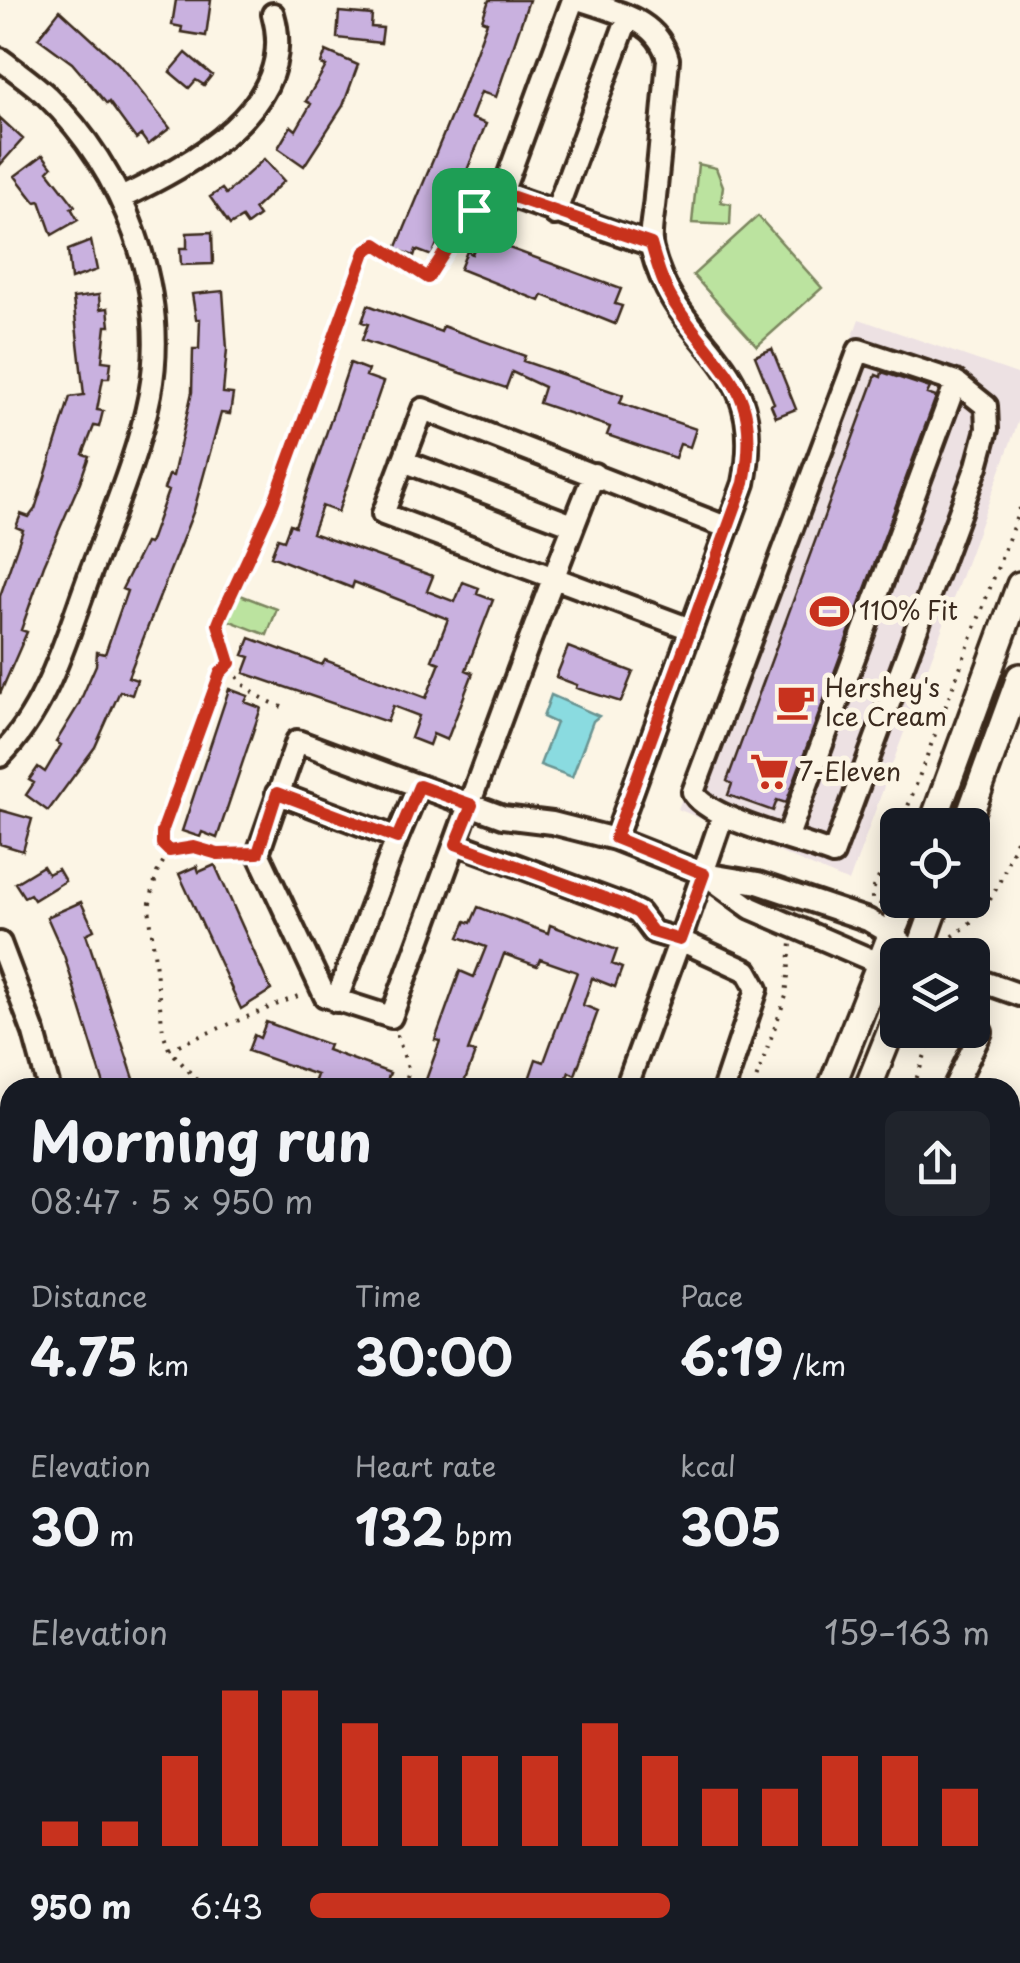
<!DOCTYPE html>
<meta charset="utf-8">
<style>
body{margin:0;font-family:"Playpen Sans",sans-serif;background:#20242c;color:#f1f3f6;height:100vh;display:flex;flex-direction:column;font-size:38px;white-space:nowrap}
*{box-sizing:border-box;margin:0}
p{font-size:32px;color:#9ea1a6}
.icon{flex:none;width:55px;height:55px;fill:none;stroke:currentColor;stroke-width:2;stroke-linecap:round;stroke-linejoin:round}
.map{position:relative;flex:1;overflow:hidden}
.panel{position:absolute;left:0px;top:1078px;width:1020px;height:888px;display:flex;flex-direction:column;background:#171b24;border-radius:30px 30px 0 0;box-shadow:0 5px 25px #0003}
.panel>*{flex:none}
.buttons{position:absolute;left:880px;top:808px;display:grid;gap:20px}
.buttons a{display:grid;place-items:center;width:110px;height:110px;border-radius:15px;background:#171b24;box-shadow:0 5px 25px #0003;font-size:50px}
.pin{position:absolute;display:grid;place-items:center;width:85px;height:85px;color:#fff;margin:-42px;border-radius:20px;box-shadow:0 5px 15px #0006}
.round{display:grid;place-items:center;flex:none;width:105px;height:105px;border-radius:15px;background:#20242c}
.overview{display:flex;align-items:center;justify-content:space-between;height:170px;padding:0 30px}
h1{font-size:55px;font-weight:700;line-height:75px}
.figures{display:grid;grid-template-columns:repeat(3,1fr);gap:15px;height:170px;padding:10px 30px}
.figures div{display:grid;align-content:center}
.figures b{font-size:50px;font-weight:700}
.figures small{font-size:28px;font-weight:400}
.figures p{font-size:28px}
.chart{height:280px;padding:20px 30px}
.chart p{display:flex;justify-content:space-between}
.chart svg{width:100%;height:180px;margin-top:10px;stroke:#c8321e;stroke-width:6}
ul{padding:0 30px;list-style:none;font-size:32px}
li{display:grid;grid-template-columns:160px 120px 1fr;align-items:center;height:75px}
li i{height:25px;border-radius:12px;background:#c8321e}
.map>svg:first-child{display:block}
</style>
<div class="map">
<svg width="1020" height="1963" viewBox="0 0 1020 1963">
<rect width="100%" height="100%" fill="#fcf5e5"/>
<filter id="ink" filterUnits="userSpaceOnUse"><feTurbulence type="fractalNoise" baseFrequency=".01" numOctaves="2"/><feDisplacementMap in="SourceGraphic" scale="20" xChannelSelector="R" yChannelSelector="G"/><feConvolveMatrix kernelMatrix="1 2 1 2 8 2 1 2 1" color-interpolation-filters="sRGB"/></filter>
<g filter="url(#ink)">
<!-- built -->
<path fill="#ede1e3" d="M 859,319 L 1020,375 L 1020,417 L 849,882 L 678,809 Z"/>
<!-- green -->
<path fill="#bbe39f" stroke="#7b865e" stroke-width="2.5" d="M 698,164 L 716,168 L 723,186 L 721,202 L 731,204 L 730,225 L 692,223 Z
M 758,216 L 822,288 L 757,346 L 693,275 Z
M 235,593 L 277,609 L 267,635 L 225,619 Z
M 1010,1639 L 1020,1640 L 1020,1963 L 887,1963 L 886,1955 L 1010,1955 Z"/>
<!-- water -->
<path fill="#8adbe0" stroke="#6a9492" stroke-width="2.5" d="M 551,695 L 599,716 L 593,721 L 572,777 L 540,765 L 556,723 L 543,717 Z"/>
<!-- building -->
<path fill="#c9b1df" stroke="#3b2a1e" stroke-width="2.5" d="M 176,0 L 211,0 L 206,36 L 181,32 L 182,27 L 172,25 Z
M 489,0 L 529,0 L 496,97 L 481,92 L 471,118 L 486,124 L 432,256 L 416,250 L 414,256 L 396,249 L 462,90 L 487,22 L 482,20 Z
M 60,10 L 118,63 L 170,128 L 148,145 L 141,135 L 136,139 L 109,102 L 107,104 L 72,63 L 38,38 Z
M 339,12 L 372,15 L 371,27 L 383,28 L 381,43 L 337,38 Z
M 326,51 L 358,65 L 343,106 L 304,166 L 278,148 L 291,126 L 296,130 L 311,104 L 306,101 L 326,66 L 321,64 Z
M 186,53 L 212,75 L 204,85 L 196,80 L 189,88 L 170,72 Z
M 0,118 L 23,139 L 0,165 Z
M 43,155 L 52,167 L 48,171 L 75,206 L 71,208 L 78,220 L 52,235 L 40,201 L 35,202 L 15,176 Z
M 264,159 L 284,181 L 254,209 L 259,216 L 247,225 L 242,218 L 230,225 L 210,197 L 222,189 L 226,194 Z
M 212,232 L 213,264 L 181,265 L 180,248 L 187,248 L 187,233 Z
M 479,237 L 621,289 L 615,304 L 622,306 L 615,324 L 543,295 L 540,301 L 460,269 L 467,251 L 472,254 Z
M 91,241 L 97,270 L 71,279 L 68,250 Z
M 223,291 L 227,349 L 223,393 L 233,394 L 230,414 L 221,413 L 194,510 L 128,677 L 137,680 L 132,695 L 120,691 L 95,747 L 48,811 L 26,795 L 34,783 L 29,780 L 38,767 L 45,772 L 61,745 L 56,742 L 78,706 L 96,665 L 97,652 L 105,654 L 127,591 L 122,589 L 145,543 L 149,544 L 168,491 L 164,489 L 169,475 L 173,476 L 192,392 L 193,349 L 199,349 L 200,319 L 196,319 L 192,294 Z
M 99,295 L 100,309 L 108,308 L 110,326 L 106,326 L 102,361 L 111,362 L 109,378 L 103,378 L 97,410 L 103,411 L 99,427 L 94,426 L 83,454 L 89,456 L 80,482 L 44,565 L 21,630 L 27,632 L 0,694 L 0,596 L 23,530 L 16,527 L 21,514 L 29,517 L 35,509 L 70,397 L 84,395 L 73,298 Z
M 368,305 L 441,332 L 443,326 L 525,356 L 523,361 L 623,395 L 620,403 L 696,429 L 690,447 L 680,444 L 675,458 L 607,435 L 610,427 L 539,403 L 544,387 L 512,372 L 506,388 L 362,340 L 368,324 L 362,322 Z
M 772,349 L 796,409 L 776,417 L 771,405 L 774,403 L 755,356 Z
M 350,363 L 368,370 L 366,376 L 383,382 L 338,512 L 322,506 L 312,533 L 433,576 L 427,591 L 455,602 L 463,582 L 479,588 L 477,594 L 493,600 L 466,670 L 473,673 L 447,740 L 433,734 L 429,745 L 411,738 L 419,716 L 393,706 L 387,722 L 244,673 L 250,657 L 243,655 L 250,638 L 322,665 L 325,660 L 426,698 L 440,663 L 432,660 L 448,619 L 354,582 L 352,588 L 271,556 L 278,538 L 284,540 L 290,524 L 295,526 Z
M 882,372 L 930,388 L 927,394 L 936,397 L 786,803 L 777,800 L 773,811 L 728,795 L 732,784 L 727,781 L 876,375 L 881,377 Z
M 568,647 L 633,672 L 621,702 L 576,688 L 577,685 L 556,677 Z
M 229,689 L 248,696 L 245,702 L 261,708 L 217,838 L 202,832 L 200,837 L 182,831 Z
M 0,810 L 32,819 L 23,851 L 0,844 Z
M 215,865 L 271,990 L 241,1009 L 179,874 L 197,866 L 199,872 Z
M 43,866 L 48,874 L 58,869 L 65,881 L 34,900 L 30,894 L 24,897 L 15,883 Z
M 81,902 L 94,930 L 86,934 L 137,1088 L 105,1088 L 64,955 L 47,917 Z
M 478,907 L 548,933 L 550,925 L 617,950 L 612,964 L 622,968 L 615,987 L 592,978 L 583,1005 L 598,1011 L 575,1075 L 569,1072 L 563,1088 L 526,1088 L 536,1059 L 544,1062 L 577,972 L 540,959 L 537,966 L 504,954 L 468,1051 L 475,1053 L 462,1088 L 423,1088 L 440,1041 L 435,1040 L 460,971 L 474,977 L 486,947 L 459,937 L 466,921 L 471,923 Z
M 266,1022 L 329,1045 L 327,1050 L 390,1073 L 384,1088 L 325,1088 L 314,1083 L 317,1075 L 248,1051 L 254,1035 L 260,1038 Z"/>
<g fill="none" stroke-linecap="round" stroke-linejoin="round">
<defs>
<path id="minor" d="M 573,0 L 502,193 L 651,245
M 582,0 C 618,13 657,19 668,59 C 664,105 660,151 655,197 C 654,214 648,234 652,250 C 678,352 769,357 744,483 L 615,839
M 0,59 C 16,71 33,83 47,96 C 123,170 170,288 150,394 C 138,456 112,515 90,574 C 67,635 48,708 0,756
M 121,198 C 190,165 300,107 273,14
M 555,214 L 628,17
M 859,350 L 956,382 L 986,406 L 987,429 L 977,466 L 833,854 C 802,841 706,819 693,792 Z
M 403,461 L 573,525
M 594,474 C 522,653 459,836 391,1017 L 325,996 L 258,853 L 297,741 L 503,817 L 552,823 L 615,839 L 704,874 L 758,883 L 868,920 L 892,934 L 915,955
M 688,628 L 383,514 L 423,409 L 726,527
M 277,793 L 397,838 L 336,1001
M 788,836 L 956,382
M 397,838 L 419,786
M 456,843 L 623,905 L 639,913 L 653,932 L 680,940 L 723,815
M 710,878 L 751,908 L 881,964 L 898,961
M 0,943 L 34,1033 L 49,1088
M 972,978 L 1020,995
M 626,1088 L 680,940 L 747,971 L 757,989 L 724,1088
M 954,1088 L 981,1032
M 1010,1259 L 1020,1266
M 0,1475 L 10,1472
M 261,1955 L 265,1963
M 326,1955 L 330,1963
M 654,1955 L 663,1963
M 867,1955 L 869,1963
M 575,1963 L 583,1955"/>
<path id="major" d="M 932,825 L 1020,585
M 966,825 L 1020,677
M 918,955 L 938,900
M 831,1088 L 905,900
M 868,1088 L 898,1013
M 1010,1619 L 1020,1618
M 0,1837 L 10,1833
M 0,1873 L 10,1869"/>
</defs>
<!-- minor casing -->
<use href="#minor" stroke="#3b2a1e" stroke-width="28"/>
<!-- major casing -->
<use href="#major" stroke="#3b2a1e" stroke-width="32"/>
<!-- path -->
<path stroke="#3b2a1e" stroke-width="4" stroke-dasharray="2.5 8" stroke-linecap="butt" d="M 282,707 C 235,688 231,673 218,625 L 273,505 L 365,252 L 376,244 L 429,278 L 469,214 L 488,202
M 901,825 L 1020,508
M 169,851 L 162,843 L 162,832 L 220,673 L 229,663
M 881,904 L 872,899 L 872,892 L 898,835
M 945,955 L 949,939 C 997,907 999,881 1020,830
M 397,1035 L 409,1071 L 403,1088
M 169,1049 L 163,1032 L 149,907 L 157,873 L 169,851 L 194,847 L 218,854 L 239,853
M 204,1088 L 169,1049 L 305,993
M 753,1088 L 786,996 L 791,943
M 913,1088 L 934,1030
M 0,1254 L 10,1252
M 1010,1356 L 1020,1367
M 1010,1359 L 1020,1348
M 1010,1437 L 1020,1427
M 0,1776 L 10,1770
M 0,1930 L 10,1922
M 958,1955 L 967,1963"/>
<!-- minor -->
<use href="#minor" stroke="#fcf5e5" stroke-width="20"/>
<!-- major -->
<use href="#major" stroke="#fcf5e5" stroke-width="25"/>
</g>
</g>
<g fill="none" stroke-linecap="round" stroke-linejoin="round" filter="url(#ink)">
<defs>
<path id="route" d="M 502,193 L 651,244 C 658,268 664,289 678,309 C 725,377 762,390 744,483 L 615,838 L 704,874 L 680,940 L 653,932 L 638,913 L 623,905 L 456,844 L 472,805 L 419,786 L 397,838 L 277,793 L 258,853 L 218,854 L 194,847 L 169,851 L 162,844 L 162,832 L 220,673 L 230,663 L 218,624 L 222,614 L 273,504 L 365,252 L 376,244 L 428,278 L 469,214 Z"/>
</defs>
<!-- route casing -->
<use href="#route" stroke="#fff" stroke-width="20"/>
<!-- route -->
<use href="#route" stroke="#c8321e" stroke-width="12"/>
</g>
<!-- icons -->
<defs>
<symbol id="stadium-bare" viewBox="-9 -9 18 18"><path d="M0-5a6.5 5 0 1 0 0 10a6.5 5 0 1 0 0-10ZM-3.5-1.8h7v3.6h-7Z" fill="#c8321e" stroke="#fcf5e5" stroke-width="2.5" paint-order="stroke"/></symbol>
<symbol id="cafe-bare" viewBox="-9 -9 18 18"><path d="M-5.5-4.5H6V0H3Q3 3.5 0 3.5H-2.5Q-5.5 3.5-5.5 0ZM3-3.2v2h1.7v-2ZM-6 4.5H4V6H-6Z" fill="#c8321e" stroke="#fcf5e5" stroke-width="2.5" paint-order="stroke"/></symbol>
<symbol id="supermarket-bare" viewBox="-9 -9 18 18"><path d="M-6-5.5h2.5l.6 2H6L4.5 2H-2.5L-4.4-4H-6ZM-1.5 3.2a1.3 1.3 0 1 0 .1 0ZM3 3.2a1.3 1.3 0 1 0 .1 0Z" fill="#c8321e" stroke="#fcf5e5" stroke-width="2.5" paint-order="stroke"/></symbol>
</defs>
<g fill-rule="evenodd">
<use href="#stadium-bare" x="802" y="584" width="55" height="55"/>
<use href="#cafe-bare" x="768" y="674" width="55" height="55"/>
<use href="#supermarket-bare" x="742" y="744" width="55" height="55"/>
</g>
<g text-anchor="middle" stroke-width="10" stroke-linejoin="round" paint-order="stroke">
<!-- poi labels -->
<g font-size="25" fill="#3b2a1e" stroke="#fcf5e5" text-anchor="start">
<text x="859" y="620">110% Fit</text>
<text x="825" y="697">Hershey's<tspan x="825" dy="29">Ice Cream</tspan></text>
<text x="799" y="781">7-Eleven</text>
</g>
</g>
</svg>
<div class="buttons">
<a><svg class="icon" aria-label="locate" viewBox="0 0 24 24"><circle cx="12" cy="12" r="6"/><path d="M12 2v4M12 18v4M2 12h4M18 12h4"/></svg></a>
<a><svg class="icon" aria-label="layers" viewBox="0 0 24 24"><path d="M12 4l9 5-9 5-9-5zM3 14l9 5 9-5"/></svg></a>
</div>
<div class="pin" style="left:474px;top:210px;background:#1e9e55"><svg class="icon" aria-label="arrive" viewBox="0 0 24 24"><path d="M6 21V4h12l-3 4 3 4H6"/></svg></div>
<section class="panel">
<div class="overview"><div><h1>Morning run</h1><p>08:47 · 5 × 950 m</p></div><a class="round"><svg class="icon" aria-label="share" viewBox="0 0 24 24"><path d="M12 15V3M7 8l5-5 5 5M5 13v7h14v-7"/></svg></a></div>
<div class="figures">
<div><p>Distance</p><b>4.75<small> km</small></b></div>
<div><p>Time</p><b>30:00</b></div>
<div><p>Pace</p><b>6:19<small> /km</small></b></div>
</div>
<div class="figures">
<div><p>Elevation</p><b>30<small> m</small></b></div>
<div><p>Heart rate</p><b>132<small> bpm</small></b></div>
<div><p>kcal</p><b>305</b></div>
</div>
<div class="chart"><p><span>Elevation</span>159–163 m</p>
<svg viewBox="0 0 160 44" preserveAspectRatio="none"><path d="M5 44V38M15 44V38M25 44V22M35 44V6M45 44V6M55 44V14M65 44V22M75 44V22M85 44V22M95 44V14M105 44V22M115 44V30M125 44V30M135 44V22M145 44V22M155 44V30"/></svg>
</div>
<ul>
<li><b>950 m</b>6:43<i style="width:53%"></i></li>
</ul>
</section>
</div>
